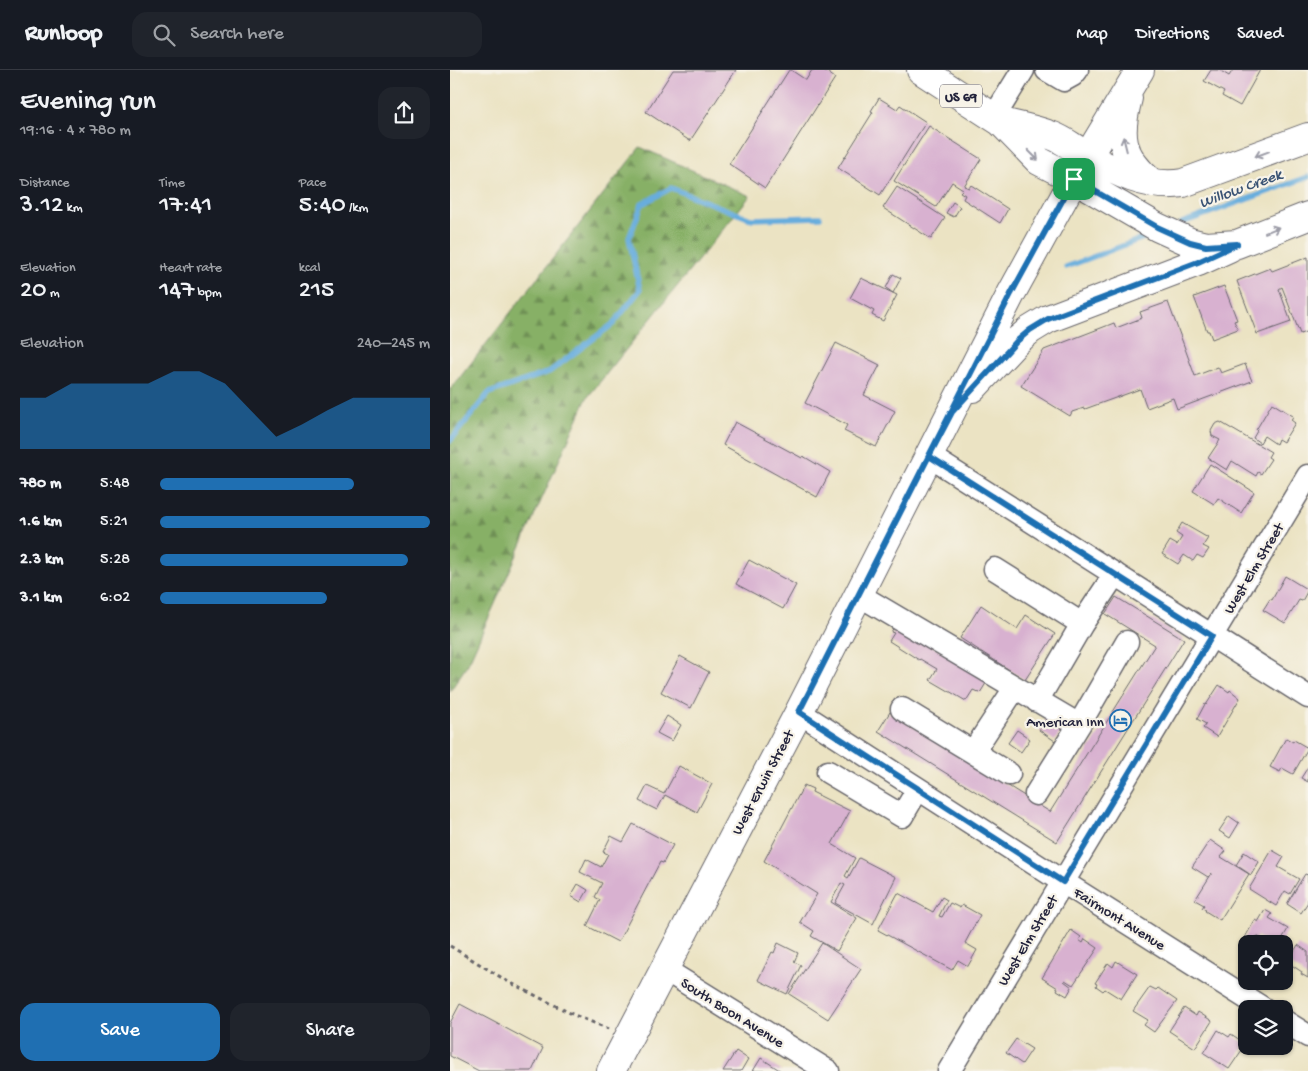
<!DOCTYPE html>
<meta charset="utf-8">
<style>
body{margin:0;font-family:"Gochi Hand",sans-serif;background:#20242c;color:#f1f3f6;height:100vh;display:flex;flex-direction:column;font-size:19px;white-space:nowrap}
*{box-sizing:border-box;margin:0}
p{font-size:16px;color:#9ea1a6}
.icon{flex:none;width:28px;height:28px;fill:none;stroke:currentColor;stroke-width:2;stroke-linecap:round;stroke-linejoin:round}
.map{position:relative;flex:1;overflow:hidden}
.details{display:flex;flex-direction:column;background:#171b24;width:450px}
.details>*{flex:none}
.tools{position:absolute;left:788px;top:865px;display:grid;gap:10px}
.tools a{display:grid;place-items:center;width:55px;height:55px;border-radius:10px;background:#171b24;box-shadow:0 1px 4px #0004;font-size:25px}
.pin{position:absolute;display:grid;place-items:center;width:42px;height:42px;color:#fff;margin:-21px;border-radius:10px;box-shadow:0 2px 8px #0006}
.round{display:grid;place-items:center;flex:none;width:52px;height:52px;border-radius:15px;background:#20242c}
.summary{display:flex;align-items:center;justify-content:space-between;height:85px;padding:0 20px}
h1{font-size:28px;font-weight:600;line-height:38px}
.figures{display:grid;grid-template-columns:repeat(3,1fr);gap:8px;height:85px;padding:5px 20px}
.figures div{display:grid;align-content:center}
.figures b{font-size:25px;font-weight:600}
.figures small{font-size:14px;font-weight:400}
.figures p{font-size:14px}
.chart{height:140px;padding:10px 20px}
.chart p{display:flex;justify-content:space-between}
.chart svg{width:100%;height:90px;margin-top:5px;fill:#1f6fb2;opacity:.7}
.primary-button{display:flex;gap:10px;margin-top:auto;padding:10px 20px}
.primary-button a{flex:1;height:58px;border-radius:15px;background:#1f6fb2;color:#fff;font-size:20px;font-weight:600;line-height:58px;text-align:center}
.primary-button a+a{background:#20242c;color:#f1f3f6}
ul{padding:0 20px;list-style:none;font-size:16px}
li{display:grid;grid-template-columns:80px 60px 1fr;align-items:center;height:38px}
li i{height:12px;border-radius:6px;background:#1f6fb2}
header{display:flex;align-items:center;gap:30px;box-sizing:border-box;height:70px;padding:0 25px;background:#171b24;border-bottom:1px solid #363941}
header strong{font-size:24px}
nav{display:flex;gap:28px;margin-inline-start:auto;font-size:18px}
.search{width:350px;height:45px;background:#20242c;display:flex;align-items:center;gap:12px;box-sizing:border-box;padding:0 18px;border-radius:15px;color:#9ea1a6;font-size:19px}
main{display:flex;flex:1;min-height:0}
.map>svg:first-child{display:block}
</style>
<header>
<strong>Runloop</strong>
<div class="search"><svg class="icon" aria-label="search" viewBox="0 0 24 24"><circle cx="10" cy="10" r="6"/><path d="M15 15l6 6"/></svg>Search here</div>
<nav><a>Map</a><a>Directions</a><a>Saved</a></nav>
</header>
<main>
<section class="details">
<div class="summary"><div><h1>Evening run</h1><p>19:16 · 4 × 780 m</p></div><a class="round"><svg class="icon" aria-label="share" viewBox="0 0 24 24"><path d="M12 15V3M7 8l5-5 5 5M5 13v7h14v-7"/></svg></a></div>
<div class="figures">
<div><p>Distance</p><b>3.12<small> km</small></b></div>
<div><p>Time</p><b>17:41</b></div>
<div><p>Pace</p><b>5:40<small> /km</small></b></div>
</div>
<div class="figures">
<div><p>Elevation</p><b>20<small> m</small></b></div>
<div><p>Heart rate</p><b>147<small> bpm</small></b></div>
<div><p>kcal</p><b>215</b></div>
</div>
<div class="chart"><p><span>Elevation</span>240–245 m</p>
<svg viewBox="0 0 160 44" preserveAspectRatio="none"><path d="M0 44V19L10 19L20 12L30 12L40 12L50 12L60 6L70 6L80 12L90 25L100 38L110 32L120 25L130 19L140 19L150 19L160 19V44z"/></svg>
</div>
<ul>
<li><b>780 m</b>5:48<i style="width:72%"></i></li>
<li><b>1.6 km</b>5:21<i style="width:100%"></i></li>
<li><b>2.3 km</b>5:28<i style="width:92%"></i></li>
<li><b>3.1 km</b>6:02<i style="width:62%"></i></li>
</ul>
<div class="primary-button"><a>Save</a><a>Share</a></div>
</section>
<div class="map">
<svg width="858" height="1001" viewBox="0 0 858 1001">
<defs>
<pattern id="forest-firs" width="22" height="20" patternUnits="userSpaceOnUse" patternTransform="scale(1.25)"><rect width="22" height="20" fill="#87b066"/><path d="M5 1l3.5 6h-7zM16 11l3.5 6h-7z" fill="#6e8f55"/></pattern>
</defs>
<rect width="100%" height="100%" fill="#f7f3e8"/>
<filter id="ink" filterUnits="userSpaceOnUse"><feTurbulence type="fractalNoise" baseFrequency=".02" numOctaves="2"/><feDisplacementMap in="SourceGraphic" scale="10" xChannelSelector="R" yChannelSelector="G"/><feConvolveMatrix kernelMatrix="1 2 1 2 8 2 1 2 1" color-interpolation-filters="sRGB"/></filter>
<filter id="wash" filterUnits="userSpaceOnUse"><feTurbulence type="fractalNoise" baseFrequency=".0096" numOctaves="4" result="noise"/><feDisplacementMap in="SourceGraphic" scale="20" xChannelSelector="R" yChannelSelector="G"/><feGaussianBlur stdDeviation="1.12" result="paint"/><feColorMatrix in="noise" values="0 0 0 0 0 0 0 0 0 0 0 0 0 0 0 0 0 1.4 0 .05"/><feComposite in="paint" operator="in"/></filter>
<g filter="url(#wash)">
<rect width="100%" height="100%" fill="#ebe3c3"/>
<!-- forest -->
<path fill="url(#forest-firs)" stroke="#546950" d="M 190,77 L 300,126 L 137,328 L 18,594 L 0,621 L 0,320 Z"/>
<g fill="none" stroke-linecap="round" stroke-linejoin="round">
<!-- stream -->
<path stroke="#67addd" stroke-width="5.5" d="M 732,153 L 858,107
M 616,197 L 699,166
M 0,371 L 39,323 L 99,302 L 163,254 L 190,220 L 179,168 L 192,134 L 221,118 L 301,149 L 370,147"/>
</g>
<g id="blocks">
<!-- building -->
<path fill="#d8b1d0" d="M 223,0 L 286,0 L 240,71 L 196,42 Z
M 339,0 L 341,0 L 356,10 L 362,0 L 374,0 L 385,8 L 315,118 L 279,94 Z
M 761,0 L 769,0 L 779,6 L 783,0 L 810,0 L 790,36 L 772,26 L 774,22 L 754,11 Z
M 429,28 L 447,39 L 450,35 L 476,52 L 430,125 L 388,98 L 423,42 L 421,41 Z
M 479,56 L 531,89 L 514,116 L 519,118 L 521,115 L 558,139 L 550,153 L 513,129 L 515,125 L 510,122 L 513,119 L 502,112 L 486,137 L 444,111 Z
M 447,117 L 495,148 L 481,169 L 433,138 Z
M 503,132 L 510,137 L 504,147 L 496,143 Z
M 858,187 L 858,261 L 850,264 L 832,217 L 829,219 L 841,252 L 807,264 L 787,211 L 820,198 L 822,201 Z
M 443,204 L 451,208 L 443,223 L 436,218 Z
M 411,208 L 447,225 L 433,251 L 422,245 L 424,241 L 400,228 Z
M 774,216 L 787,250 L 784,251 L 788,259 L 762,269 L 759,261 L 757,261 L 744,227 Z
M 718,232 L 745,306 L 768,297 L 771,303 L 795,294 L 802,311 L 727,339 L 723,328 L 697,338 L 690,319 L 635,339 L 634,338 L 622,342 L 620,346 L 571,316 L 594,280 L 664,253 L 666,258 L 692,248 L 690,242 Z
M 386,273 L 430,295 L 414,325 L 445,341 L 426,377 L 394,361 L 397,355 L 355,333 Z
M 822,333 L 843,346 L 841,350 L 845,353 L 833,372 L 828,369 L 826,374 L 814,366 L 810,373 L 803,368 L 807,361 L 806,360 Z
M 285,352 L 352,388 L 353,386 L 380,402 L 367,427 L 273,375 Z
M 770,352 L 821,382 L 818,387 L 821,389 L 811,404 L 808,402 L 806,406 L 782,391 L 777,400 L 758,388 L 770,370 L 762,366 L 761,361 L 765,354 Z
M 760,394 L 804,422 L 791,443 L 768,428 L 764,434 L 743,421 Z
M 732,453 L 758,468 L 753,476 L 759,479 L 753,488 L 747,485 L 743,491 L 734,485 L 728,494 L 712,484 L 720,471 L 727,475 L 732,467 L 726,463 Z
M 299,490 L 346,515 L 333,539 L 286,514 Z
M 835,506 L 858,520 L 852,531 L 849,530 L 835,553 L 813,540 L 820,529 L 822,530 Z
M 666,527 L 734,569 L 607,772 L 428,661 L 440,642 L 600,742 L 705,575 L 655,544 Z
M 531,535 L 567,559 L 576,545 L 605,564 L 575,610 L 510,568 Z
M 446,554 L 538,610 L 530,623 L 523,620 L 516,631 L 480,610 L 487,599 L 470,589 L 469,590 L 439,571 L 444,563 L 441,562 Z
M 230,586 L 259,602 L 241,638 L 211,622 Z
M 769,615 L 779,622 L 780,620 L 790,628 L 767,667 L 753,658 L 756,654 L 747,649 L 755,634 L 756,635 Z
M 217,646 L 231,655 L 222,671 L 207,663 Z
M 598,646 L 614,657 L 605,671 L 589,660 Z
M 567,660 L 580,669 L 571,682 L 558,673 Z
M 836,668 L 843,672 L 844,670 L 858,678 L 843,704 L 832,698 L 830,702 L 820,697 Z
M 229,696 L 262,714 L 247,742 L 215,725 L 207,740 L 189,731 L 197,716 L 214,724 Z
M 858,697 L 858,712 L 851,708 Z
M 354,715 L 363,719 L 362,722 L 400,741 L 382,774 L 405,788 L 395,806 L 398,808 L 409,788 L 446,807 L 423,854 L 385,833 L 395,815 L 391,813 L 381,832 L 407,848 L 387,881 L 361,866 L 364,861 L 350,852 L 367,824 L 314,791 Z
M 779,746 L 789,753 L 780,768 L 769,761 Z
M 183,754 L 223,775 L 213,793 L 210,792 L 168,872 L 137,856 L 150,830 L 145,827 L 152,813 L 130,802 L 136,789 L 151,797 L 158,784 L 153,782 L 161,766 L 173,772 Z
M 760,770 L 776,781 L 771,787 L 799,804 L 770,850 L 755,841 L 756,840 L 752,838 L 754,835 L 745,830 L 762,803 L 758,807 L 742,797 Z
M 822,780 L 834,787 L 828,797 L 849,809 L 840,824 L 835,821 L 826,836 L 799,819 Z
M 794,782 L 809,792 L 801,805 L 786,795 Z
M 855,804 L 858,805 L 858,832 L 851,843 L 837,834 Z
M 128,814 L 138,820 L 131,832 L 121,826 Z
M 448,823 L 483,842 L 492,827 L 497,830 L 489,846 L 492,847 L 500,833 L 510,838 L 512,835 L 530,845 L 515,873 L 527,880 L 518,896 L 508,890 L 502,900 L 428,860 Z
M 815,840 L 822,844 L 819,848 L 838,859 L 829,874 L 820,874 L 807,866 L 803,874 L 794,869 L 805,850 L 808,852 Z
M 621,860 L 631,867 L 629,870 L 633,873 L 635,869 L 648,878 L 623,915 L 615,910 L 614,911 L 622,917 L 617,926 L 607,920 L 608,918 L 592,908 Z
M 328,873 L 348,883 L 344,892 L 351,895 L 337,924 L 308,910 L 322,882 L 324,883 Z
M 372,873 L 411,899 L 378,949 L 339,924 Z
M 848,875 L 858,882 L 858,908 L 851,904 L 852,902 L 837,892 Z
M 666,891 L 687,904 L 671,929 L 655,919 L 653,921 L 646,916 L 647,914 L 645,913 L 658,893 L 663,897 Z
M 700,917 L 706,920 L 708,918 L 727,931 L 704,962 L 694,955 L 698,950 L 683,941 Z
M 10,934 L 93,978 L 82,1001 L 29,1001 L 0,986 L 0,953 Z
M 734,938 L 746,946 L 748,942 L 762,951 L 745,978 L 719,961 Z
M 768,960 L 779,967 L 781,964 L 796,974 L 779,999 L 754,983 Z
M 566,969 L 582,979 L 572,994 L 556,983 Z
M 286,981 L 298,989 L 291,1001 L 273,1001 Z
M 311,988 L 331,1001 L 303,1001 Z"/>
</g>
</g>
<g filter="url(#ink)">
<use href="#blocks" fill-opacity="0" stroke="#68666b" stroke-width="1"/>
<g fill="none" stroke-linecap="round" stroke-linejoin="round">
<defs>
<path id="minor" d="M 597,0 L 614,10 L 623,5 L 627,0
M 544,47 L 573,0
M 479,386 L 858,627
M 545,499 L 632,554 L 587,631
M 409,525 L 629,655
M 632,554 L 665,504
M 452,639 L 559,704
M 349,642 L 613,812 L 814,939
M 523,682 L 565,618
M 378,702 L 452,746 L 468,719
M 586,724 L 629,655 L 677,572
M 214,899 L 378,1001
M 834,951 L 858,966
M 499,1001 L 858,406"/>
<path id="major" d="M 471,0 L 551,52 L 589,91 L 624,109 L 707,157 L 740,172 L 756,176 L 787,174 L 858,146
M 678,28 C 668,65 670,86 701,112
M 551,52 C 568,56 586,59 603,66 C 614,70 625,79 636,85 C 664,102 699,119 733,113 L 858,67
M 523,318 L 567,271 L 580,260 L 598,249 L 748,192 L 779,178
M 161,1001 L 349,642 L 561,224 L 624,109 L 690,0"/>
</defs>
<!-- minor casing -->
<use href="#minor" stroke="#68666b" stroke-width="25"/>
<!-- major casing -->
<use href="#major" stroke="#68666b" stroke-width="30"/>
<!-- path -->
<path stroke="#68666b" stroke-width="3" stroke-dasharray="4 4" stroke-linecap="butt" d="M 0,876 L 57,911 L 124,945 L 159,959"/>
<!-- minor -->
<use href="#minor" stroke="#fff" stroke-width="22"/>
<!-- major -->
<use href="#major" stroke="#fff" stroke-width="28"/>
</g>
<!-- one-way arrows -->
<defs><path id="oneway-shaft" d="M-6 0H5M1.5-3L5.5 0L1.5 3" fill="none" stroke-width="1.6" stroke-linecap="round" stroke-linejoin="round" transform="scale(1.25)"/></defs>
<g stroke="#9c9ca7">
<use href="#oneway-shaft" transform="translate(675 74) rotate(-104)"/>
<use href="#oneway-shaft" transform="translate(812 84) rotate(159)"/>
<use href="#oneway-shaft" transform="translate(583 85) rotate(45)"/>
<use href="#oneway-shaft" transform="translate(822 160) rotate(-22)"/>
</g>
</g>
<g fill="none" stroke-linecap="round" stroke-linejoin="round" filter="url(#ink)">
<defs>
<path id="route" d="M 624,109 L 561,224 L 349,642 L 613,812 L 762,566 L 479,386 L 502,342 L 567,271 L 580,260 L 598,249 L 748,192 L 787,174 L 756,176 L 740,172 L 707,157 L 624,109"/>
</defs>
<!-- route casing -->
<use href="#route" stroke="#fff" stroke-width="10"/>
<!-- route -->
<use href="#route" stroke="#1f6fb2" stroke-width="6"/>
</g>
<!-- icons -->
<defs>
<symbol id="hotel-ring" viewBox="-11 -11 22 22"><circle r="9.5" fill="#f7f3e8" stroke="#1f6fb2" stroke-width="1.5"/><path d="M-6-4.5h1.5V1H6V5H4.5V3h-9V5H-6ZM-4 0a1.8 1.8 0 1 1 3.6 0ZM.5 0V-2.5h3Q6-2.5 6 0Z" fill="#1f6fb2"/></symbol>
</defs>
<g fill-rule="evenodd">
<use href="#hotel-ring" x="658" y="638" width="25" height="25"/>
</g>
<g text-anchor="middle" stroke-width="4.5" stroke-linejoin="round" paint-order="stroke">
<!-- shield labels -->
<rect fill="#f7f3e8" stroke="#62616f" stroke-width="1" x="490" y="14.5" width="42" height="23" rx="4"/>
<g font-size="14" font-weight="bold" fill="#22223b">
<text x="511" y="31">US 69</text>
</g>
<!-- street labels -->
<g font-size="15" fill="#22223b" stroke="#f7f3e8">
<text transform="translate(803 498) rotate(-59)" y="5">West Elm Street</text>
<text transform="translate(312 712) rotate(-62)" y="5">West Erwin Street</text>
<text transform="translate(670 848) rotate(32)" y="5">Fairmont Avenue</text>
<text transform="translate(577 870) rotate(-59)" y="5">West Elm Street</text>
<text transform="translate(283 942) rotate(32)" y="5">South Boon Avenue</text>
</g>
<!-- poi labels -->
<g font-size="15" fill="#22223b" stroke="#f7f3e8" text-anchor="end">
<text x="654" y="656">American Inn</text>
</g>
<!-- water labels -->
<g font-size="16" font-style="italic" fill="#3a5374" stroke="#f7f3e8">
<text transform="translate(790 117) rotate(-20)" y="6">Willow Creek</text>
</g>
</g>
</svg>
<div class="tools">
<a><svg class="icon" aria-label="locate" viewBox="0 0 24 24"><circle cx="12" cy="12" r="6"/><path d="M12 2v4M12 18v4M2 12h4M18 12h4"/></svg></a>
<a><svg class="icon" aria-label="layers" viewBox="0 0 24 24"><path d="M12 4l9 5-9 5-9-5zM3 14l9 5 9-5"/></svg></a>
</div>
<div class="pin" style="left:624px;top:109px;background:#1e9e55"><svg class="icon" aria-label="arrive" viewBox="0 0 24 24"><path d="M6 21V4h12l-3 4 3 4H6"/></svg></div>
</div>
</main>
